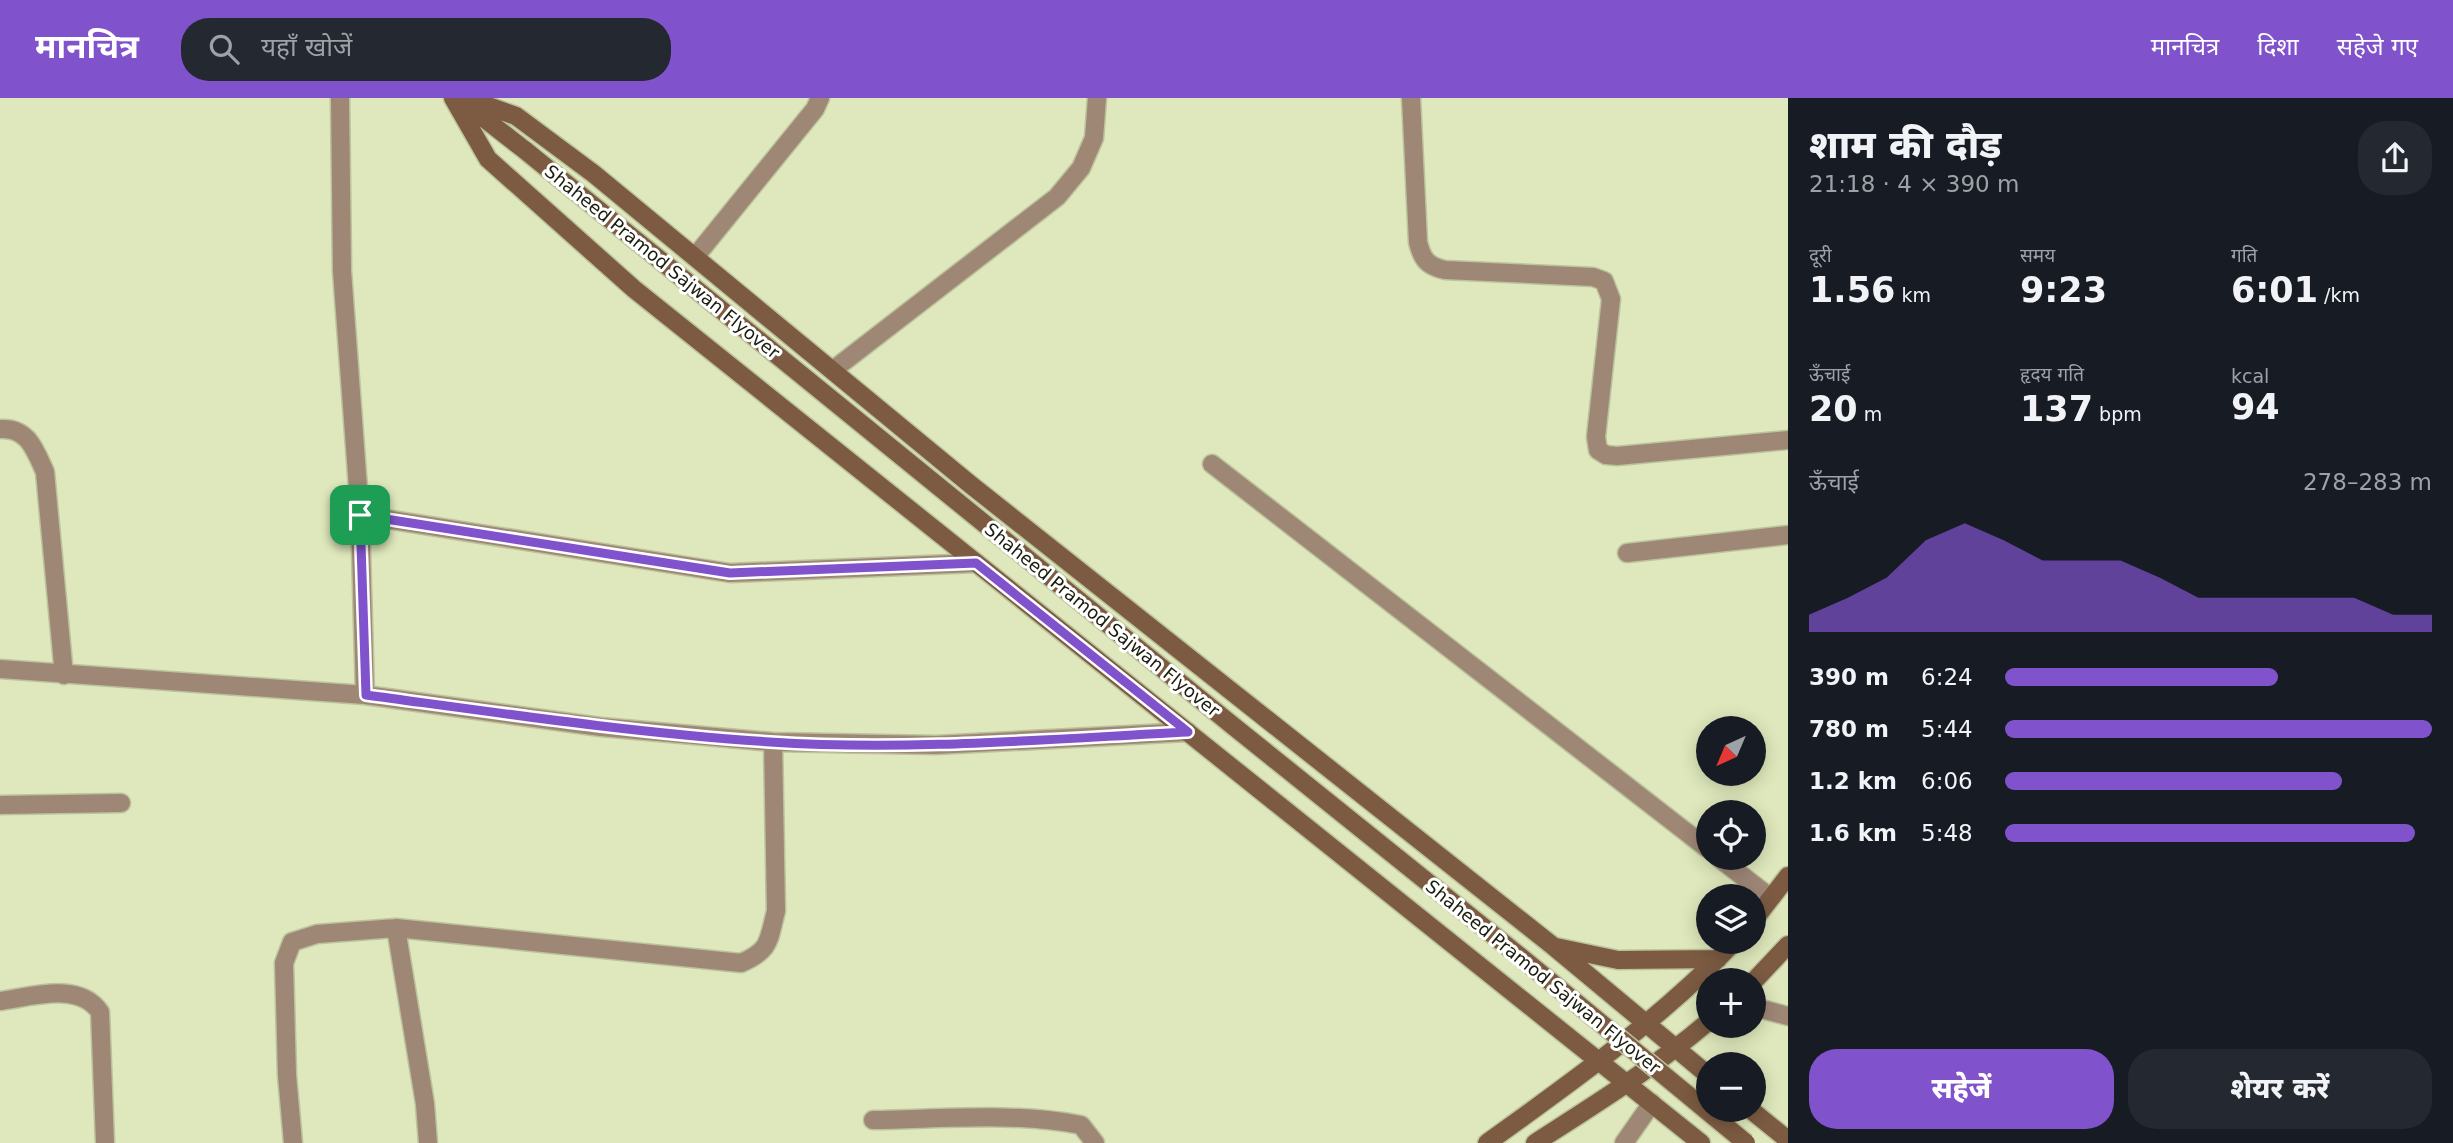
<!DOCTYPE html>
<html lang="hi">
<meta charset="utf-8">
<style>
body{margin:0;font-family:"DejaVu Sans","Noto Sans Devanagari",sans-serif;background:#242831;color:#f1f3f6;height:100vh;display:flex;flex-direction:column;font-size:26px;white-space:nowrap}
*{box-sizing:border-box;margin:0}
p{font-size:23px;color:#9ea1a6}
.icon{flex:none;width:38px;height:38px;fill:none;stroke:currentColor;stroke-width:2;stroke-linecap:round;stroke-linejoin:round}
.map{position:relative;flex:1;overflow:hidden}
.sheet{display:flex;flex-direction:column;background:#171b24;width:665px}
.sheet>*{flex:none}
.needle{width:46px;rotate:224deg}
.controls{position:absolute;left:1696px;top:618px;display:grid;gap:14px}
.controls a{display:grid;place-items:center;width:70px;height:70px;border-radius:50%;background:#171b24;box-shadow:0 4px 18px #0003;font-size:35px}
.pin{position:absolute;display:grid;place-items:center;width:60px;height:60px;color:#fff;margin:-30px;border-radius:14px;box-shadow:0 4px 10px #0006}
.round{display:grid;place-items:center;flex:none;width:74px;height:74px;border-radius:28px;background:#242831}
.head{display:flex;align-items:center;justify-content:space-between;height:119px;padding:0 21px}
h1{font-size:38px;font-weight:800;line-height:52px}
.stats{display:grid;grid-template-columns:repeat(3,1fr);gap:10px;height:119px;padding:7px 21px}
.stats div{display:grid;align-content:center}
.stats b{font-size:35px;font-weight:800}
.stats small{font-size:19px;font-weight:400}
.stats p{font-size:19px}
.chart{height:196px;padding:14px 21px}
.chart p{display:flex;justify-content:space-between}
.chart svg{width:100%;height:126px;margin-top:7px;fill:#8053cc;opacity:.7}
.cta{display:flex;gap:14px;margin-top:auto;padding:14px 21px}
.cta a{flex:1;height:80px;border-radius:28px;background:#8053cc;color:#fff;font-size:28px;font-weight:800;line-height:80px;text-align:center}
.cta a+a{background:#242831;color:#f1f3f6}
ul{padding:0 21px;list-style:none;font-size:23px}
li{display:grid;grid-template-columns:112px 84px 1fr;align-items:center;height:52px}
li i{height:18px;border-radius:9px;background:#8053cc}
header{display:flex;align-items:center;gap:42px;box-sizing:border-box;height:98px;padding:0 35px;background:#8053cc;color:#fff}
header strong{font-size:33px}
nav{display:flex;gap:38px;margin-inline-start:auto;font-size:24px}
.search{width:490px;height:63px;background:#242831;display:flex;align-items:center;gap:18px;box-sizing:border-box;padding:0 24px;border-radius:28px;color:#9ea1a6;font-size:26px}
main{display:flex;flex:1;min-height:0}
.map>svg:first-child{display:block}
</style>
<header>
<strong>मानचित्र</strong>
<div class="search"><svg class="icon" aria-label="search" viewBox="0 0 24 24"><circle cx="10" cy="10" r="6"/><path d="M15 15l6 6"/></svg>यहाँ खोजें</div>
<nav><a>मानचित्र</a><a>दिशा</a><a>सहेजे गए</a></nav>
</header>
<main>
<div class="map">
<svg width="1788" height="1045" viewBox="0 0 1788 1045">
<rect width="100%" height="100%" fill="#dfe8bc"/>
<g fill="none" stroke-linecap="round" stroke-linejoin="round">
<defs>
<path id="street" d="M 340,0 L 342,173 L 360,417 L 365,597
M 1411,0 L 1418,144 C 1422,161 1427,168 1445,172 L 1593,179 L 1604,183 L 1611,201 L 1596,339 L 1598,352 L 1606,357 L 1617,358 L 1788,342
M 695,159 L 815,11 L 820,0
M 833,272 L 1057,99 L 1081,70 L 1094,40 L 1097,0
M 0,331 C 28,329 35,352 45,374 L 64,577
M 1212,366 L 1708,751
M 360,417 L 730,475 L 976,465
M 1627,455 L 1788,437
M 0,571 L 365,597 L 601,629 L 773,644 L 936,647 L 1188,634
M 0,707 L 121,705
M 1719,760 L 1771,800
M 396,830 L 425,1006 L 428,1045
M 0,903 C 31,899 79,883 100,914 L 105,1045
M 1754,909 L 1788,918
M 873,1022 C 942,1021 1014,1014 1081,1027 L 1095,1045
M 293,1045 L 287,977 L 284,865 L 292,844 L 317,836 L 396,830 L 741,865 C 771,852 768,843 776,813 L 773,644
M 1624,1045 L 1652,1005"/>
<path id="secondary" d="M 453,0 L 488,61 L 634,191 L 1701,1045
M 466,0 L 516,18 L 594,76 L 971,387 L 1553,848 L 1708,977
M 463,4 L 526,53
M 1754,822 L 1788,778
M 1556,849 L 1618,862 L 1718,861
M 1754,883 L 1788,847
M 1751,1012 L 1788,1042
M 1487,1045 C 1573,983 1661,921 1734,844
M 1535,1045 C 1594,1007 1654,970 1708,924"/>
</defs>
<!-- street casing -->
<use href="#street" stroke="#bcc39c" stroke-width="21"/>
<!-- secondary casing -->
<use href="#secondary" stroke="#bcc39c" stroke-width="21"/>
<!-- street -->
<use href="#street" stroke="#9f8776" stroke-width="18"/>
<!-- secondary -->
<use href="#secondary" stroke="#7c5b42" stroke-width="18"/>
<defs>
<path id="secondary-bridge" d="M 526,53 L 1232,627 L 1522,860 L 1746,1045"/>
</defs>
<!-- secondary-bridge casing -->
<use href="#secondary-bridge" stroke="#bcc39c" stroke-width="21" stroke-linecap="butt"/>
<!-- secondary-bridge -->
<use href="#secondary-bridge" stroke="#7c5b42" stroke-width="18"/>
</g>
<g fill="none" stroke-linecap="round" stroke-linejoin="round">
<defs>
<path id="route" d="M 360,417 L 730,475 L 976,465 L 1188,634 C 1049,641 909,653 770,644 C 635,635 500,615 366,597 Z"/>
</defs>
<!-- route casing -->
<use href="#route" stroke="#fff" stroke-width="14"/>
<!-- route -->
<use href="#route" stroke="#8053cc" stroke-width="9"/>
</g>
<g text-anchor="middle" stroke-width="6" stroke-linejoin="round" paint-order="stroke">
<!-- street labels -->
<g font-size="18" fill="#1a1d0d" stroke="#fff">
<text transform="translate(662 164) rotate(39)" y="6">Shaheed Pramod Sajwan Flyover</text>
<text transform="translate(1102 522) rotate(39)" y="6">Shaheed Pramod Sajwan Flyover</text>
<text transform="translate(1543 879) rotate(39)" y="6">Shaheed Pramod Sajwan Flyover</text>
</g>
</g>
</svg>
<div class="controls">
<a><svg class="needle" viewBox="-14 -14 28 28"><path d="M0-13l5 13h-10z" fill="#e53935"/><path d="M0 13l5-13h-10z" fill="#9ea1a6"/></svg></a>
<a><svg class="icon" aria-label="locate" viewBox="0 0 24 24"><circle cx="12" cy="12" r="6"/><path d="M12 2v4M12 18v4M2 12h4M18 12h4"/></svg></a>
<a><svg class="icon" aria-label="layers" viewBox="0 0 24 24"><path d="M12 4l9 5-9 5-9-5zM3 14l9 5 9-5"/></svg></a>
<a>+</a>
<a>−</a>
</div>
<div class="pin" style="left:360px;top:417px;background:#1e9e55"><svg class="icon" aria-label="arrive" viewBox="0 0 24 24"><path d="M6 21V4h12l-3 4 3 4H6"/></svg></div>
</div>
<section class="sheet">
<div class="head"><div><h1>शाम की दौड़</h1><p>21:18 · 4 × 390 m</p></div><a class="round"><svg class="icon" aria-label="share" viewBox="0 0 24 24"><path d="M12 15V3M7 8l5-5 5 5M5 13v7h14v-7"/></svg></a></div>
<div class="stats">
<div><p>दूरी</p><b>1.56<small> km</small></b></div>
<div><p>समय</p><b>9:23</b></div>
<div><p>गति</p><b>6:01<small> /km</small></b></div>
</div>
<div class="stats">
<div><p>ऊँचाई</p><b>20<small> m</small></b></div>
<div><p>हृदय गति</p><b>137<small> bpm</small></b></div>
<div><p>kcal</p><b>94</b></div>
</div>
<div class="chart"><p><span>ऊँचाई</span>278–283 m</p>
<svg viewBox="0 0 160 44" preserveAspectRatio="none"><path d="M0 44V38L10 32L20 25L30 12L40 6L50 12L60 19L70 19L80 19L90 25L100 32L110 32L120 32L130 32L140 32L150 38L160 38V44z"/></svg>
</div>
<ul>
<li><b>390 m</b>6:24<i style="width:64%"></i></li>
<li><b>780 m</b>5:44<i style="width:100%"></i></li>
<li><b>1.2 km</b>6:06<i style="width:79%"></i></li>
<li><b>1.6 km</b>5:48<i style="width:96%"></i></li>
</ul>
<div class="cta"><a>सहेजें</a><a>शेयर करें</a></div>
</section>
</main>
